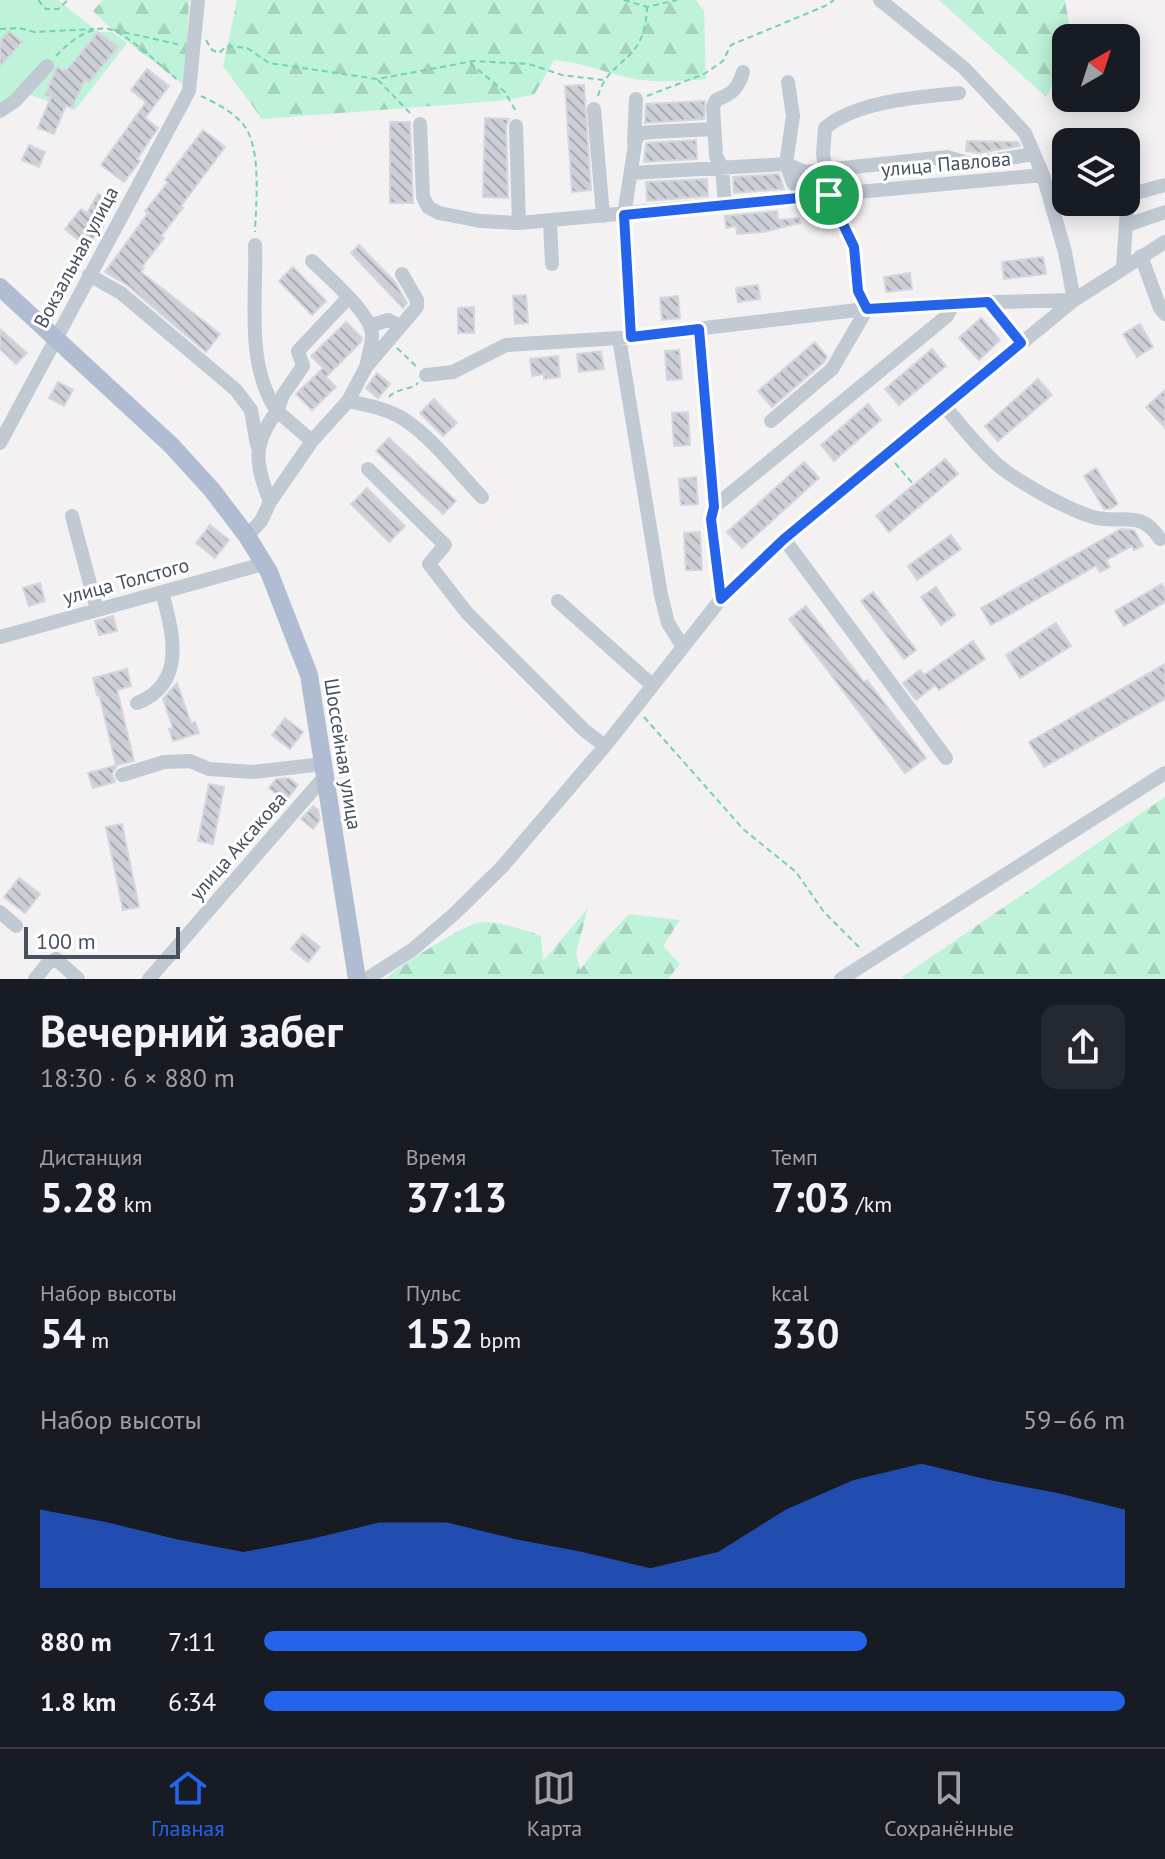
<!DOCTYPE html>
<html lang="ru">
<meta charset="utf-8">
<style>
body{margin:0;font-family:"PT Sans",sans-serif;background:#242831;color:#f1f3f6;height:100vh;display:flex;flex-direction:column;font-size:30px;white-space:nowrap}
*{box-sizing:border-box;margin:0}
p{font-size:26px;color:#9ea1a6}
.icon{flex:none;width:44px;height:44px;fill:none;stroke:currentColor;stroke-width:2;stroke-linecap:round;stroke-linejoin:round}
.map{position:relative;height:979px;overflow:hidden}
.details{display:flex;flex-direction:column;background:#171b24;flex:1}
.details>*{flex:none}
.needle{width:52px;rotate:39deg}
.fabs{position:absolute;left:1052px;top:24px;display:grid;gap:16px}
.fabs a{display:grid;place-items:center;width:88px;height:88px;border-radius:16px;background:#171b24;box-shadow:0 4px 20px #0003;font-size:40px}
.scale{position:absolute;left:24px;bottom:20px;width:156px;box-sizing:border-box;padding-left:8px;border:4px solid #485160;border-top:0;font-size:22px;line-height:28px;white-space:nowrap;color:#485160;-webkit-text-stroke:6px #fff;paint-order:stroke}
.pin{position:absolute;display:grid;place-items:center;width:68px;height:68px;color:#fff;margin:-34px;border:4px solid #fff;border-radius:50%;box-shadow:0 2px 8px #0007}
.round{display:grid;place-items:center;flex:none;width:84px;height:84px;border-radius:16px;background:#242831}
.overview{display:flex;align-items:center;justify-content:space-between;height:136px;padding:0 40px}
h1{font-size:44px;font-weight:700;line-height:60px}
.metrics{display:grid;grid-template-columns:repeat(3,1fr);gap:12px;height:136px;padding:8px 40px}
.metrics div{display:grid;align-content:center}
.metrics b{font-size:40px;font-weight:700}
.metrics small{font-size:22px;font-weight:400}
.metrics p{font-size:22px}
.chart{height:224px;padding:16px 40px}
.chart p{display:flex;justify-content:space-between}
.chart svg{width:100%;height:144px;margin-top:8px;fill:#2563eb;opacity:.7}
ul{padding:0 40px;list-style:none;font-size:26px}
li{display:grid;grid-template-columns:128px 96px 1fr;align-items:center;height:60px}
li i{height:20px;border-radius:10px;background:#2563eb}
.tabs{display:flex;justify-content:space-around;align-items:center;height:112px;border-top:2px solid #363941;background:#171b24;font-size:22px;color:#9ea1a6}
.tabs a{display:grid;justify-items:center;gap:4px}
.tabs .selected{color:#2563eb}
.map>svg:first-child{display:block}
</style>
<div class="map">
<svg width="1165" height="979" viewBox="0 0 1165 979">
<defs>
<pattern id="forest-firs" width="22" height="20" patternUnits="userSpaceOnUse" patternTransform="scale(2)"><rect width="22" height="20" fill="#bef2d9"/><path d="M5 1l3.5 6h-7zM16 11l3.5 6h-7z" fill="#a5d1bd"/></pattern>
<pattern id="building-back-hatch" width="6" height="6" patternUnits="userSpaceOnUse" patternTransform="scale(2)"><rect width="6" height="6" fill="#cdcfd6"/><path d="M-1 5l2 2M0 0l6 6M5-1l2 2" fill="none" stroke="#a8aab1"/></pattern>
</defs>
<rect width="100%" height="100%" fill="#f3f1f1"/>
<!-- forest -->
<path fill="url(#forest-firs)" d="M 103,0 L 189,0 L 185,86 C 155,61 120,39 93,11 Z
M 237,0 L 696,0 L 704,11 L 706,79 C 683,81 659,83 635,79 C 608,74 582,62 554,60 L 534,95 L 497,101 L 262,119 L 223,66 Z
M 939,0 L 1065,0 L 1072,38 L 1066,38 L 1066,57 L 1046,97 Z
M 1165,797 L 1165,979 L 904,979 L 902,977 Z
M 588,908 L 576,953 L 580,970 L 596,949 L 629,914 L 680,920 L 663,946 L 680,964 L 668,979 L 386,979 C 396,968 468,922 481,922 C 500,922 523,929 541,936 L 543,961 Z"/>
<!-- pitch -->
<path fill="#bef2d9" d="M 0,0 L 58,0 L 98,32 L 112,32 L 127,43 L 75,110 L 21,92 L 0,107 Z"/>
<!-- building -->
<path fill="url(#building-back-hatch)" stroke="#d5d6dd" stroke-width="2" d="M 9,31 L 22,42 L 0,66 L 0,41 Z
M 98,32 L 118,47 L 89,82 L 85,79 L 72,108 L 66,105 L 54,134 L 38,128 L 51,97 L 45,95 L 57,67 L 66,71 Z
M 147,69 L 169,86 L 145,118 L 158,128 L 137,159 L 140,161 L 124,182 L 101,165 L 146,102 L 131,90 Z
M 584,85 L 591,190 L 572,192 L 565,86 Z
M 705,101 L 704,119 L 645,123 L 646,104 Z
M 485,118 L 509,119 L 506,126 L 508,198 L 483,197 Z
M 390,122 L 410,122 L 413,203 L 390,203 Z
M 203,130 L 225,147 L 181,206 L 183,208 L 161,236 L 164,238 L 142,267 L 144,268 L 141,272 L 220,334 L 206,352 L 127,285 L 105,272 L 148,213 L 145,211 L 168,182 L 165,180 Z
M 696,140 L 697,159 L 644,162 L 646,143 Z
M 967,141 L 1018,142 L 1020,146 L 979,153 L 966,151 Z
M 29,145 L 45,152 L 39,167 L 22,160 Z
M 779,174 L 784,189 L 734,193 L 733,177 Z
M 707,179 L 708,196 L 647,201 L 646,182 Z
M 98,194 L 108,199 L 97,221 L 103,226 L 87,247 L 65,229 L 81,209 L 87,213 Z
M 777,211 L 778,220 L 799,218 L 800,223 L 763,232 L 737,234 L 736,226 L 726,228 L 725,216 Z
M 359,245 L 395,282 L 407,303 L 403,308 L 351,253 Z
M 1043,257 L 1046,274 L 1004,279 L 1002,262 Z
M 293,267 L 326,301 L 312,315 L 279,281 Z
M 910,273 L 912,289 L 886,292 L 884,277 Z
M 758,285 L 760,299 L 738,302 L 736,288 Z
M 526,295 L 528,323 L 515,324 L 513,296 Z
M 678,296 L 680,318 L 662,320 L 660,298 Z
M 474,307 L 474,333 L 458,333 L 458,308 Z
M 981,318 L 1000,340 L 979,360 L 959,338 Z
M 346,322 L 362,338 L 361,342 L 326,377 L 336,387 L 312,410 L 296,394 L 323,368 L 311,356 Z
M 1140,324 L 1153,347 L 1137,357 L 1123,334 Z
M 0,329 L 27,353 L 16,364 L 0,349 Z
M 815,342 L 827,357 L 824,362 L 772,407 L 758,391 Z
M 932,349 L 946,366 L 899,405 L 885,389 Z
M 679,350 L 682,379 L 667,380 L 665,351 Z
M 601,351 L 604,369 L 579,372 L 577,354 Z
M 558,356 L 560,377 L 544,379 L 544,374 L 532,376 L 530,359 Z
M 377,373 L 390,384 L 378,398 L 366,388 Z
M 1038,379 L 1052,395 L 998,441 L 985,426 Z
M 58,382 L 73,390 L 64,406 L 49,398 Z
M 1165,390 L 1165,428 L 1146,407 Z
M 434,399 L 457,423 L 443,436 L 420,413 Z
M 868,404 L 881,420 L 834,461 L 821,445 Z
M 688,412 L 690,445 L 674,446 L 672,413 Z
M 389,438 L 456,501 L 443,514 L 376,451 Z
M 945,459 L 958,474 L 889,532 L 876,516 Z
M 804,462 L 819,478 L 742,548 L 727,532 Z
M 1096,468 L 1118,504 L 1110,509 L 1104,509 L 1084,476 Z
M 696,477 L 698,504 L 681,505 L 679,479 Z
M 367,488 L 405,526 L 389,542 L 351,504 Z
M 210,525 L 229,540 L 215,558 L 196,543 Z
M 1121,529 L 1134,530 L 1143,546 L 1134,550 L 1132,546 L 1106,560 L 1110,567 L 1100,572 L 1096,566 L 991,625 L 981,608 Z
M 700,532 L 702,570 L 686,570 L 684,533 Z
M 951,535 L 961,549 L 917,580 L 908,566 Z
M 40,583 L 45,601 L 29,606 L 23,588 Z
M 1162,584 L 1165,590 L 1165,602 L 1124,626 L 1115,611 Z
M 936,587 L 955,615 L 941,625 L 921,597 Z
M 873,592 L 916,650 L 904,659 L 861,601 Z
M 806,606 L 864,682 L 867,680 L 926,758 L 905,773 L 789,619 Z
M 113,616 L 117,631 L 99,635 L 95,621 Z
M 1056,623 L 1071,646 L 1020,678 L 1006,655 Z
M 973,641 L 985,659 L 939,690 L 935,685 L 916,700 L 903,683 L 920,670 L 924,675 Z
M 1165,664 L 1165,699 L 1044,767 L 1029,742 Z
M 127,669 L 131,686 L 117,690 L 134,761 L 116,765 L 99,694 L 97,695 L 93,678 Z
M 177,683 L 191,723 L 195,722 L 199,733 L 173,741 L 169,729 L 173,728 L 163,699 Z
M 285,718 L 303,732 L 290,749 L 272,735 Z
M 117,765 L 112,774 L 115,782 L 93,788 L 88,773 Z
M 289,778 L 298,785 L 286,801 L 269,788 L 276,779 Z
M 209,784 L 224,787 L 213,844 L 198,841 Z
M 313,806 L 318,810 L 320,820 L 313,829 L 301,819 Z
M 122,824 L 139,907 L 123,910 L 106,827 Z
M 19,878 L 40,894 L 25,913 L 4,897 Z
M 303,934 L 320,947 L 308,962 L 291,949 Z"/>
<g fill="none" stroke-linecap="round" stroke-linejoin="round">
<!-- path -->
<path stroke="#74d2b0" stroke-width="2" stroke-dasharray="6 4" stroke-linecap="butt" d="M 38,0 L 46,9 L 58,9 L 68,0
M 624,0 L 647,7 L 677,0
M 0,29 L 19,28 L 34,32 L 94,29
M 114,30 L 181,45
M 206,40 L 212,50 L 219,53 L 227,46 L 247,48 L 269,63 L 377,79 L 474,61 L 529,64 L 562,75 L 603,80
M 56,56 C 69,42 92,23 112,30 C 129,35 164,69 179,81
M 470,63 L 505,92 L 517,113
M 378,80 L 413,116
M 201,96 C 216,103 238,114 247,130 C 261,155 256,204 255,232
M 598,96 C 610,55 645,66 647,7
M 647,96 L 704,74 L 723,61 L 731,45 L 825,6 L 834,0
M 397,348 L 418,368
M 389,397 C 396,388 409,391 418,383
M 895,463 L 914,485
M 711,520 L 719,585
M 644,717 L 743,829 L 796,872 L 824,912 L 862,950"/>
<!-- minor -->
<path stroke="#c1c9d3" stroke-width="14" d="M 880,0 L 964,68 L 1025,133 L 1043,175 L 1065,252 L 1074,300
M 788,82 L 793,116 L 786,164 L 805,172 L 947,157 L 971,164 L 1034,154
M 594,109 L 603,216
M 0,111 L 15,101 L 47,66
M 420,124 L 423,197 L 428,207 L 439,213 L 480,221 L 519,223 L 1043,175
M 516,126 L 519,223
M 634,143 L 636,99
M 632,173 L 786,164 L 793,183 L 808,197
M 725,205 L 722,168 L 716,156 L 713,107 L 716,100 C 732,94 738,89 743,72
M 550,221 L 552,264
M 1127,225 L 1165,212
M 255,245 C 257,300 245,364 277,411 C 252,445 255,463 270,502
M 1141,256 L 1160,308 L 1165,314
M 312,261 C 327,276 372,314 372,335 C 372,345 368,357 366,367
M 1123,267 L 1128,195 L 1165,185
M 89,275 L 121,293 L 236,390 L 251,410 L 257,445
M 988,302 L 1021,343
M 370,326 L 388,320 L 400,326
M 699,329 L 714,507
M 631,337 L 624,215 L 636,138 L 642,133 L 652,132 L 714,129
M 619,338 L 661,595 L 668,623 L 683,647
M 426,375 L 453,372 L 506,345 L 619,338 L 857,310 L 954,303 L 1073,300
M 348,401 C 366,405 385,408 402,418 C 432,437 457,471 482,497
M 944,406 C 962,426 979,449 999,466 C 1020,483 1068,510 1093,517 C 1121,525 1140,508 1160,539
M 771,421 L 832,369 L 867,309 L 858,291 L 854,247 L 829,195 L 823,154 L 825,128 C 856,101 919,97 959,93
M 312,441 L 277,411 L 283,395 L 303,366 L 298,351 L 348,298
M 0,443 L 189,91 L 198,0
M 368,469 L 445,545 L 429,564 L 467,613 L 584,730 L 605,746
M 714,507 L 947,316 L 954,303
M 72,516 L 97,610
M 247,536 L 261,521 L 270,502 L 312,441 L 348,401 L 366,367 L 417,307 L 417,300 L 402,274
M 784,539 L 946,758
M 558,601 L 652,685
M 0,637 L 263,564
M 137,703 C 187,684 173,633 162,592
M 122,775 L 164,762 L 190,761 L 209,769 L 253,772 L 323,764
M 0,912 L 16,926
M 35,979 L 47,964 L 56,959 L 78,979
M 149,979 L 325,776
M 367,979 L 412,950 L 453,915 L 502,867 L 605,746 L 721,599 L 784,539 L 1074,300 L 1165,242
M 841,979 L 1165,773"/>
<!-- major -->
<path stroke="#b0bcd1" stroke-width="18" d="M 0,287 L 171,445 L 212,490 L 247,536 L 269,572 L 309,675 L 357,979"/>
</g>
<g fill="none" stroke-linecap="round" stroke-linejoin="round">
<defs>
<path id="route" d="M 829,195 L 854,247 L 858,291 L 867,309 L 988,302 L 1021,343 L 784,539 L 721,599 L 711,519 L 714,507 L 699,329 L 631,337 L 624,215 Z"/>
</defs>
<!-- route casing -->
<use href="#route" stroke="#fff" stroke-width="16"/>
<!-- route -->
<use href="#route" stroke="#2563eb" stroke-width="10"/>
</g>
<g text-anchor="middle" stroke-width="6" stroke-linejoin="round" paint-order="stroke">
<!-- street labels -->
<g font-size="20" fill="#485160" stroke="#fff">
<text transform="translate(946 164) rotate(-5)" y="7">улица Павлова</text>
<text transform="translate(76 257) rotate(-62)" y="7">Вокзальная улица</text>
<text transform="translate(126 581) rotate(-15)" y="7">улица Толстого</text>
<text transform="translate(343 754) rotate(81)" y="7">Шоссейная улица</text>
<text transform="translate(238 846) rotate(-49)" y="7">улица Аксакова</text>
</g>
</g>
</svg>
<div class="fabs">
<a><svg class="needle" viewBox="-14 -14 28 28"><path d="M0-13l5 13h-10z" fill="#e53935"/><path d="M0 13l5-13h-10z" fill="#9ea1a6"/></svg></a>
<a><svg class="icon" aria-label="layers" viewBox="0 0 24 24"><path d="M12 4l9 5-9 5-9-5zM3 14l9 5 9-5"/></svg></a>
</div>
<div class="scale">100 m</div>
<div class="pin" style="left:829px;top:195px;background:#1e9e55"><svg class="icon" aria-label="arrive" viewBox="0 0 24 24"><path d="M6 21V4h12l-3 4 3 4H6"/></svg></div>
</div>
<section class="details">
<div class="overview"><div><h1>Вечерний забег</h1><p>18:30 · 6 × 880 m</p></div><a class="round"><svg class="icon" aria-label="share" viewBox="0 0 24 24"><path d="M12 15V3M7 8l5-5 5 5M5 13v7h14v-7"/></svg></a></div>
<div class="metrics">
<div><p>Дистанция</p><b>5.28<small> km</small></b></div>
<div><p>Время</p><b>37:13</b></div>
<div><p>Темп</p><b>7:03<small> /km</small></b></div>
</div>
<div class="metrics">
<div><p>Набор высоты</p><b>54<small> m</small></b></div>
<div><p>Пульс</p><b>152<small> bpm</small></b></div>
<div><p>kcal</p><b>330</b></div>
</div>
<div class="chart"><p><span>Набор высоты</span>59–66 m</p>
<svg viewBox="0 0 160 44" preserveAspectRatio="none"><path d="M0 44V20L10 24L20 29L30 33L40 29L50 24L60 24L70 29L80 33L90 38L100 33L110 20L120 11L130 6L140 11L150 15L160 20V44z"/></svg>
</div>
<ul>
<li><b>880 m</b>7:11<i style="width:70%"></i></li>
<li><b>1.8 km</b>6:34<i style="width:100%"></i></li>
</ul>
</section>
<nav class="tabs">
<a class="selected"><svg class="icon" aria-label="home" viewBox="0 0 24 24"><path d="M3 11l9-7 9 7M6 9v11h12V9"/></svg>Главная</a>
<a><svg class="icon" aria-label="map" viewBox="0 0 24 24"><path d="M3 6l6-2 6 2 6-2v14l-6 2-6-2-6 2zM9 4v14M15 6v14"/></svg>Карта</a>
<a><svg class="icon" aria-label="saved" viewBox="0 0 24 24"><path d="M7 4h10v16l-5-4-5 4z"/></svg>Сохранённые</a>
</nav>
